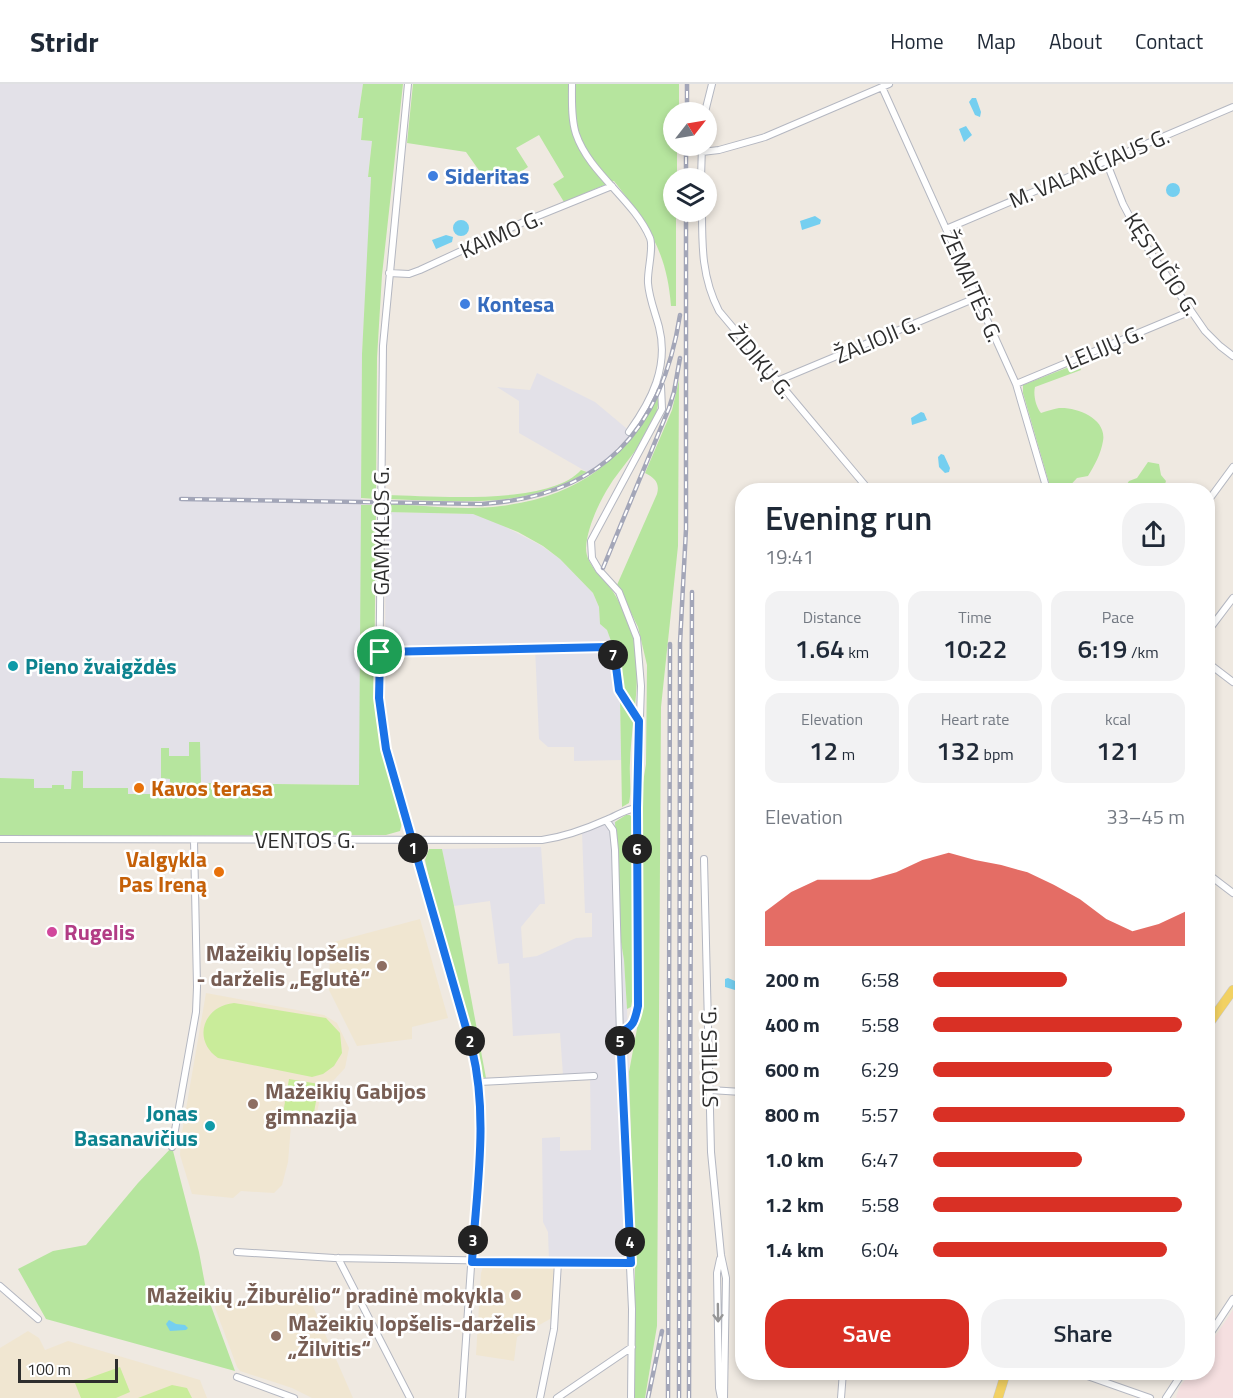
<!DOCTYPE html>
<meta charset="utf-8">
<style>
body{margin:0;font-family:"Titillium Web",sans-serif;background:#f2f2f3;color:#1f2937;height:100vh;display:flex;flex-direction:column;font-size:22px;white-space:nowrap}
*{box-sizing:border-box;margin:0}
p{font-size:20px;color:#747a83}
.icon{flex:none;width:33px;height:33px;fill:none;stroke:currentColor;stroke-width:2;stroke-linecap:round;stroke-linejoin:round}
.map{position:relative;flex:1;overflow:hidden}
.panel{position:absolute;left:735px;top:399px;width:480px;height:897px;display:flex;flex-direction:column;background:#fff;border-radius:24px;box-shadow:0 3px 9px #0003}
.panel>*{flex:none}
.needle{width:39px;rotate:59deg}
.controls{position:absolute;left:663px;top:18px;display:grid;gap:12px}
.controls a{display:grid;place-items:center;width:54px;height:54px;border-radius:50%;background:#fff;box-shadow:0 3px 9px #0003;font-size:30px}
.scale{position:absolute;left:18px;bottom:15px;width:100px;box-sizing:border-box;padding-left:6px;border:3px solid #2e2e2e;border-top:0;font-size:16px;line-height:21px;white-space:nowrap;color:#2e2e2e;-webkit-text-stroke:4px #fff;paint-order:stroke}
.pin{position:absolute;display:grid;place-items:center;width:51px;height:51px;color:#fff;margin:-26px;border:3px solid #fff;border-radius:50%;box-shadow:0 2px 6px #0007}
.km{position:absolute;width:30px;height:30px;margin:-15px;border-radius:50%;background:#222;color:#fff;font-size:16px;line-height:30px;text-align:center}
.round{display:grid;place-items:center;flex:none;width:63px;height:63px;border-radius:24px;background:#f2f2f3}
.summary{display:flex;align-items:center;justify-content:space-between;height:102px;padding:0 30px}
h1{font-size:33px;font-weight:600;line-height:45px}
.metrics{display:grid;grid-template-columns:repeat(3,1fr);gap:9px;height:102px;padding:6px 30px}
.metrics div{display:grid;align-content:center;border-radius:15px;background:#f2f2f3;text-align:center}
.metrics b{font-size:26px;font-weight:600}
.metrics small{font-size:16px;font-weight:400}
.metrics p{font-size:16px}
.chart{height:168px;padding:12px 30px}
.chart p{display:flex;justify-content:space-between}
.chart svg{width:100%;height:108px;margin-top:6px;fill:#d93025;opacity:.7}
.action{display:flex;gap:12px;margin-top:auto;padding:12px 30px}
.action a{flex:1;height:69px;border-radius:24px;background:#d93025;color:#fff;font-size:24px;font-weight:600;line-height:69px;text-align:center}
.action a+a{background:#f2f2f3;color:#1f2937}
ul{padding:0 30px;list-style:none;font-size:20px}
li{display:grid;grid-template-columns:96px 72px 1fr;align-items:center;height:45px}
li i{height:15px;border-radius:8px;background:#d93025}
header{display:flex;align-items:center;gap:36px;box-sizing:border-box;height:84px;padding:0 30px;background:#fff;border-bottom:2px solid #e0e1e3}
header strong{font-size:28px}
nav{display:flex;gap:33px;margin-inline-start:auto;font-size:21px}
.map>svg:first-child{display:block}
</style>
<header>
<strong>Stridr</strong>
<nav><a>Home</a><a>Map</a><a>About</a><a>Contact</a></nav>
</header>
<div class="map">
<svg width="1233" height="1314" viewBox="0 0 1233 1314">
<rect width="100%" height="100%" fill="#efe9e1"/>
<!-- industrial -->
<path fill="#e3e1e8" d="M 0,0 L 363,0 L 358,33 L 363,34 L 361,56 L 372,57 L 368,92 L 371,93 L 368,170 L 362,270 L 360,701 L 200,699 L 200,658 L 189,658 L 189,672 L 161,694 L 170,694 L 170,710 L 128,710 L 128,704 L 83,704 L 82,687 L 72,705 L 64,705 L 64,701 L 52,704 L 34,704 L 33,695 L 0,694 Z
M 537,289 L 595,318 L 632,349 L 603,379 L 587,388 L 519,349 L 519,317 L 497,303 L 530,306 Z
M 386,428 L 473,430 L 496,438 L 542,462 L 560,475 L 593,509 L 599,523 L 600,540 L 607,546 L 615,568 L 623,604 L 620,615 L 621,676 L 574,677 L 574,663 L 548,663 L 539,655 L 535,563 L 385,566 Z
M 615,737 L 620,852 L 624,876 L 627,925 L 635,1177 L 549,1176 L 548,1148 L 543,1138 L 542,1054 L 560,1053 L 560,1067 L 591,1066 L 590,989 L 563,991 L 560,949 L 513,952 L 509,879 L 498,880 L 490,817 L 454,822 L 442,765 L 541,763 L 545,820 L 540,820 L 521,843 L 523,874 L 537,872 L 576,854 L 592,853 L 592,829 L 585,829 L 582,748 Z"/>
<!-- education -->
<path fill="#f0e6d1" d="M 420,835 L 448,934 L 412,943 L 412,955 L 357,962 L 329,906 L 330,859 Z
M 206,909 L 324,931 L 337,939 L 349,964 L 345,984 L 334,996 L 323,999 L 314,1044 L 291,1041 L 288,1078 L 282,1101 L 274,1109 L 241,1107 L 233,1114 L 192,1110 L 180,1071 L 181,1054 Z
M 483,1183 L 554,1183 L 552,1234 L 517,1253 L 514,1277 L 476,1271 L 481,1189 Z
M 309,1213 L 353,1314 L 312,1314 L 292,1304 L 240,1287 L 237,1283 L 214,1221 Z
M 28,1247 L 39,1254 L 45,1266 L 68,1257 L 200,1296 L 207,1314 L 0,1314 L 0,1264 Z"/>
<!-- medical -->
<path fill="#f5dfe0" d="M 1233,1226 L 1233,1314 L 1176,1314 L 1179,1304 L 1190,1289 L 1208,1288 L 1208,1263 Z"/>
<!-- green -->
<path fill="#b6e59e" d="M 363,0 L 403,0 L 382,191 L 377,274 L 376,415 L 361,414 L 362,270 L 371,93 L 368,93 L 372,57 L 361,56 L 363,34 L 358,34 Z
M 413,0 L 679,0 L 679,28 L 674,28 L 674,62 L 677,62 L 677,94 L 674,94 L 674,128 L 676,128 L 676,222 L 671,222 C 667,167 647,139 614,97 L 564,118 L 553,100 L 564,93 L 539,51 L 516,64 L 528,83 L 509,96 L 483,92 L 466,68 L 407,59 Z
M 1079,279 L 1081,286 L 1035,303 C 1033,311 1036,323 1041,329 C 1047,327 1053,325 1059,324 C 1078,323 1107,335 1103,357 C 1101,370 1094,382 1088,392 L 1077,394 L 1066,406 L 1051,406 L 1023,309 L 1023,301 Z
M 679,296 L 678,462 L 661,623 L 657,1242 L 645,1314 L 635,1314 L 635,1177 L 629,988 L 641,923 L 640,761 L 642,705 L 646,680 L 647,581 L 638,543 L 617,501 L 657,410 C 660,399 655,394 645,389 L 672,326 Z
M 658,311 C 662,342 626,376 610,401 C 599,418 587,444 586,464 C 586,481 603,494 612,506 C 618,515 623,525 627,534 C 647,577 631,634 630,679 C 629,692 632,706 629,719 L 622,723 L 620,615 L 623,604 L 615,568 L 607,546 L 600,540 L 599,523 L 593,509 L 560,475 L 543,462 L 518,448 L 473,430 L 386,428 L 387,420 C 424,421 464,427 501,422 C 577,413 624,377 658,311 Z
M 1148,378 L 1159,380 L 1161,391 L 1166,397 L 1163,406 L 1123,406 L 1129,397 L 1137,394 Z
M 581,386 L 587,388 C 524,426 457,417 387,415 L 387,411 C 434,412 549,422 581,386 Z
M 361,421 L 376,421 L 374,617 C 378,659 390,698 402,739 L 400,747 L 386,751 L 0,752 L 0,694 L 34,695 L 34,704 L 52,704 L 52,701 L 64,701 L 64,705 L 71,705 L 72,687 L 83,687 L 83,704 L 128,704 L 128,710 L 169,710 L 170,695 L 161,694 L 161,664 L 169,664 L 169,672 L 189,672 L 189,658 L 200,658 L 201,699 L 359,701 Z
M 626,731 L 630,731 L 634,736 L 633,820 L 635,901 L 631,923 L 627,925 L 624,876 L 620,852 L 615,738 Z
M 429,765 L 442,765 L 454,822 L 486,994 L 481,993 L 436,825 L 425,776 Z
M 172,1063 L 199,1168 L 207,1211 L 235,1287 L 46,1235 L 18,1185 L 53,1167 L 86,1161 L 138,1099 Z"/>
<!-- pitch -->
<path fill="#c9ec9a" d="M 234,919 L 326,934 L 340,949 L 342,969 L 334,982 L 323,990 L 312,993 L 218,974 C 192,956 203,922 234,919 Z
M 289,995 L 319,1000 L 312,1040 L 282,1035 Z
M 120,1283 L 130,1308 L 116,1314 L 81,1314 L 75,1299 Z
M 172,1301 L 187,1304 L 192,1314 L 138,1314 Z"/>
<!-- water -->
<path fill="#75cff0" d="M 972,14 L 976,14 L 981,28 L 980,33 L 975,31 L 969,18 Z
M 966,42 L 972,51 L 964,58 L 959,45 Z
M1166 106a7 7 0 1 1 14 0a7 7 0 1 1-14 0Z
M 815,132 L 821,136 L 820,140 L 802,146 L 800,137 Z
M453 144a8 8 0 1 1 16 0a8 8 0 1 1-16 0Z
M 446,151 L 453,153 L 452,158 L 436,165 L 432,156 Z
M 921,328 L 924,329 L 927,336 L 912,341 L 911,334 Z
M 941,370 L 944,371 L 950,384 L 949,388 L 945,389 L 939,383 L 938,373 Z
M 728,894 L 742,900 L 742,904 L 735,906 L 725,903 L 725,895 Z
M 169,1236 L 176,1240 L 185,1241 L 188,1244 L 186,1246 L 170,1247 L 166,1240 Z"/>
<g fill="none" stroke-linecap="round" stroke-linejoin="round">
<defs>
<path id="street" d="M 408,0 L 383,262 L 379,614 L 386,665 L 472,965 L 479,998 L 481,1036 L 462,1314
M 572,0 C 572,16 571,35 576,50 C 589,89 634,116 650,154 C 654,163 647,187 648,199 C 649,214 655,228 659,243 C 669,282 652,316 629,348
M 882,3 L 1016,300 L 1047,406
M 705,28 L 712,0
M 702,68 L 719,66 L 765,53 L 889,0
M 1106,77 L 1123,120 L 1142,156 L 1205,247 L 1220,262 L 1233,272
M 701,94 L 702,62
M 702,128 C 702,163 702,194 719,227 L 869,406
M 946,145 L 1233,23
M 389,189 L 409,190 L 420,186 L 528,136 L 612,102
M 777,297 L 978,213
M 1016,300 L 1191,227
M 1208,417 L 1233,383
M 1208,547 L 1233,514
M 380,568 L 607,563 L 615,575 L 619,606 L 639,636
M 1208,579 L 1233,598
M 606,736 L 613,746 L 615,766 L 621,990 L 632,1225 L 631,1314
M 0,755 L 542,756 C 563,753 586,745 606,736 C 617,732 625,725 637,724 L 641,602 L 637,554 L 619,508 L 599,486 L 592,474 L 591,457 L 662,325 L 661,302 L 657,301
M 704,775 L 711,1068 L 721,1171 L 726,1194 L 724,1314
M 1208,790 L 1233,809
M 620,948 C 634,943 635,936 638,922 L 637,724
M 479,998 L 594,992
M 710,1006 L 742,1008
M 172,1063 L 196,928 L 197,903 L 194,756
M 237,1168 L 334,1174 L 631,1179
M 338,1174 L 410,1314
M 720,1175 L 717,1189 L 719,1304 L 721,1314
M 1208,1177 L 1209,1178
M 0,1202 L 38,1235
M 1208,1253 L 1233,1215
M 1076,1288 L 1150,1314
M 237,1293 L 294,1314
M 540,1314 L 554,1245 L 558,1178
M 557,1314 L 632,1263
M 841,1314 L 843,1288
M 1166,1314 L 1183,1288"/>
<path id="primary" d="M 1208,941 L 1233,906
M 998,1314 L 1006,1288"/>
</defs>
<!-- street casing -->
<use href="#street" stroke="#b4b7c1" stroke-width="8"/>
<!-- primary casing -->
<use href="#primary" stroke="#c9c9c9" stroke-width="10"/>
<!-- street -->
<use href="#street" stroke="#fff" stroke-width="6"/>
<!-- primary -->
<use href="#primary" stroke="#f2d163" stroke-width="9"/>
<defs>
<path id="rail" d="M 687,28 L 687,0
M 686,94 L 686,62
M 181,415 L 482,420 C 601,412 662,347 680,231
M 603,484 L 669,324 L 674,308 L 680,274
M 648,1314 L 662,1247
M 668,1314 L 670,560
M 679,1314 L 680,559 L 686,445 L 686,128
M 689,1314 L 692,508"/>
</defs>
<!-- rail casing -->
<use href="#rail" stroke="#a3a6b8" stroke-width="4.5"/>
<!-- rail -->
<use href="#rail" stroke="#fff" stroke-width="2" stroke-dasharray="7" stroke-linecap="butt"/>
</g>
<!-- one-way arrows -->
<defs><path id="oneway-shaft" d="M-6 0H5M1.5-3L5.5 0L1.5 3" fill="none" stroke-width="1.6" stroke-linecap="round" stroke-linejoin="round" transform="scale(1.5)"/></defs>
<use stroke="#969696" href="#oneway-shaft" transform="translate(718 1229) rotate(89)"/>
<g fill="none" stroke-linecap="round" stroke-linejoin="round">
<defs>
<path id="route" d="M 607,563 L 615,575 L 619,606 L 639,637 L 637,724 L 638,922 C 635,936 634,943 620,948 L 631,1179 L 472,1178 C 476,1108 489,1034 472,965 L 386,665 L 379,614 L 380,568 Z"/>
</defs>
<!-- route casing -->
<use href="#route" stroke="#fff" stroke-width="12"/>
<!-- route -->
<use href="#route" stroke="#1a73e8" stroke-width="8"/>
</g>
<!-- markers -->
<g fill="#3f7fe0" stroke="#fff" stroke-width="2">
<circle cx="433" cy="92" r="6"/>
<circle cx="465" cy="220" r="6"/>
</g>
<g fill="#0f9aa8" stroke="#fff" stroke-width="2">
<circle cx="13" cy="582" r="6"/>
<circle cx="210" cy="1042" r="6"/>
</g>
<g fill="#e8710a" stroke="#fff" stroke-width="2">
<circle cx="139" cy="704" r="6"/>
<circle cx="219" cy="788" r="6"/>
</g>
<circle fill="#d1479c" stroke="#fff" stroke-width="2" cx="52" cy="848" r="6"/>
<g fill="#8d6e63" stroke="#fff" stroke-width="2">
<circle cx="382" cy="882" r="6"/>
<circle cx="253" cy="1020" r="6"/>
<circle cx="516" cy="1211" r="6"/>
<circle cx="276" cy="1252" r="6"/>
</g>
<g text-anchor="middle" stroke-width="5" stroke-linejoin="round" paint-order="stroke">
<!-- street labels -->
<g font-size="22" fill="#2e2e2e" stroke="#fff">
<text transform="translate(1089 84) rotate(-23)" y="8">M. VALANČIAUS G.</text>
<text transform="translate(501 150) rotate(-24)" y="8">KAIMO G.</text>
<text transform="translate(1162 180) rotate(57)" y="8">KĘSTUČIO G.</text>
<text transform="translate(972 202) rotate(66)" y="8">ŽEMAITĖS G.</text>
<text transform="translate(877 255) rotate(-23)" y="8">ŽALIOJI G.</text>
<text transform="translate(1104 263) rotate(-23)" y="8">LELIJŲ G.</text>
<text transform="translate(761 278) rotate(50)" y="8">ŽIDIKŲ G.</text>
<text transform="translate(381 447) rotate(-90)" y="8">GAMYKLOS G.</text>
<text x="305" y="764">VENTOS G.</text>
<text transform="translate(709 973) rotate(-91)" y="8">STOTIES G.</text>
</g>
<!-- shop labels -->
<g font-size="22" font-weight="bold" fill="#366cbe" stroke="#fff" text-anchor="start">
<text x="445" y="100">Sideritas</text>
<text x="477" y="228">Kontesa</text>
</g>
<!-- culture labels -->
<g font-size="22" font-weight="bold" fill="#0d838f" stroke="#fff" text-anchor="start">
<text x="25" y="590">Pieno žvaigždės</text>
<text x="198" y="1037" text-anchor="end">Jonas<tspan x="198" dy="25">Basanavičius</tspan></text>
</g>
<!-- food labels -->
<g font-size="22" font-weight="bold" fill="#c56008" stroke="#fff" text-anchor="start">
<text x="151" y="712">Kavos terasa</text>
<text x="207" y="783" text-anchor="end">Valgykla<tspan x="207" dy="25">Pas Ireną</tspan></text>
</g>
<!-- hotel labels -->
<g font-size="22" font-weight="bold" fill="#b23c85" stroke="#fff" text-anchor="start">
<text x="64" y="856">Rugelis</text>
</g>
<!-- education labels -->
<g font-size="22" font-weight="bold" fill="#785e54" stroke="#fff" text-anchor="end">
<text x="370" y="877">Mažeikių lopšelis<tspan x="370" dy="25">- darželis „Eglutė“</tspan></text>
<text x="265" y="1015" text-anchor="start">Mažeikių Gabijos<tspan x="265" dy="25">gimnazija</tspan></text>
<text x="504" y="1219">Mažeikių „Žiburėlio“ pradinė mokykla</text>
<text x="288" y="1247" text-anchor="start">Mažeikių lopšelis-darželis<tspan x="288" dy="25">„Žilvitis“</tspan></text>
</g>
</g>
</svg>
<div class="controls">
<a><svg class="needle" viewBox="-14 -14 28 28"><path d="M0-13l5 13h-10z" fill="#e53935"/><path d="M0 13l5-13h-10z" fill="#747a83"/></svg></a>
<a><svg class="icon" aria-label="layers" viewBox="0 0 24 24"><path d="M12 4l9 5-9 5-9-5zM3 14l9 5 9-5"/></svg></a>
</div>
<div class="scale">100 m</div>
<div class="pin" style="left:380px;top:568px;background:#1e9e55"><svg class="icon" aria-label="arrive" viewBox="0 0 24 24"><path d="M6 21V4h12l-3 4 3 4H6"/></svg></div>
<b class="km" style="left:413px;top:764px">1</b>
<b class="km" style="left:470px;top:957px">2</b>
<b class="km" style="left:473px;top:1156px">3</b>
<b class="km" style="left:630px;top:1158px">4</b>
<b class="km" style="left:620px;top:957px">5</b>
<b class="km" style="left:637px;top:765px">6</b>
<b class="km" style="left:613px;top:571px">7</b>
<section class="panel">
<div class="summary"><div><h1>Evening run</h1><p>19:41</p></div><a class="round"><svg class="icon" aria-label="share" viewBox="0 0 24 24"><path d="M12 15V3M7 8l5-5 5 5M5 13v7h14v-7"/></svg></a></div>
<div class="metrics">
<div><p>Distance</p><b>1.64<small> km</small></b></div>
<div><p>Time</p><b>10:22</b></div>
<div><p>Pace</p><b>6:19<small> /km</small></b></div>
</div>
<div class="metrics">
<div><p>Elevation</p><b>12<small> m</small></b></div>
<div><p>Heart rate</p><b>132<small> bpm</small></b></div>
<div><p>kcal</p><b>121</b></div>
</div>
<div class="chart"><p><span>Elevation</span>33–45 m</p>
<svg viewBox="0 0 160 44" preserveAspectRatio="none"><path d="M0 44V30L10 22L20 17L30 17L40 17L50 14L60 9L70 6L80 9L90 11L100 14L110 19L120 25L130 33L140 38L150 35L160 30V44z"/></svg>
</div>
<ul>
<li><b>200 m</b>6:58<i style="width:53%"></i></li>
<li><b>400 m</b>5:58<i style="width:99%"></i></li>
<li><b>600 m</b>6:29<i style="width:71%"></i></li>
<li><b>800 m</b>5:57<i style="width:100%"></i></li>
<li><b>1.0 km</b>6:47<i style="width:59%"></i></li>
<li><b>1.2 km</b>5:58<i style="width:99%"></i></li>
<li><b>1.4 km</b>6:04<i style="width:93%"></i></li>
</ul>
<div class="action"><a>Save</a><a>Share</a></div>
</section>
</div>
